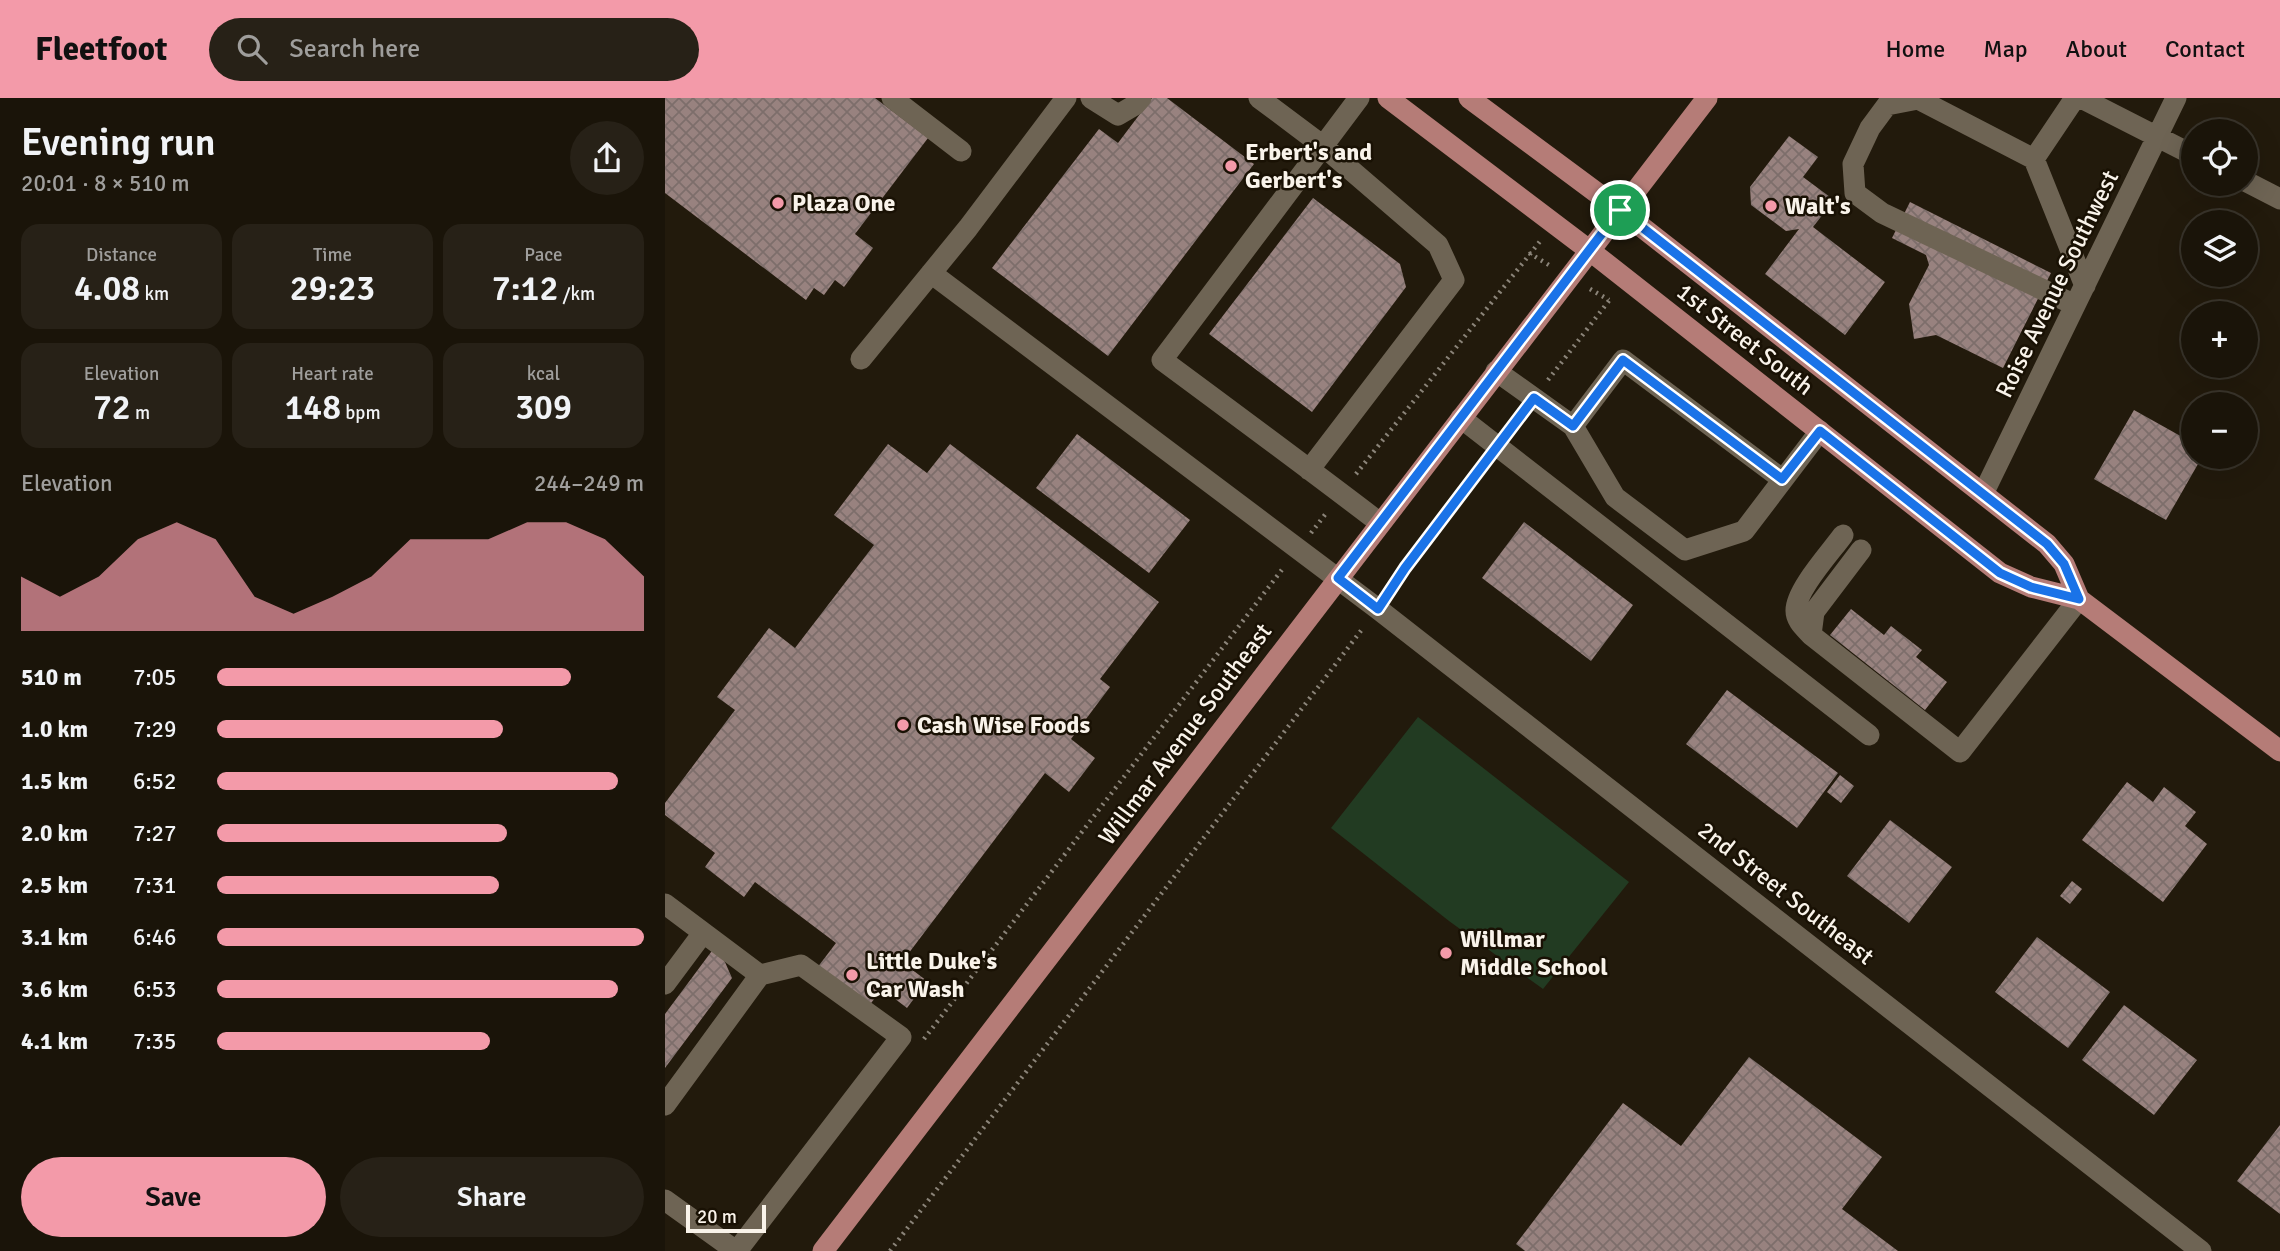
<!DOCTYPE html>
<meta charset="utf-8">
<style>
body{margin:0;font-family:Signika,sans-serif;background:#272117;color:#f1f3f6;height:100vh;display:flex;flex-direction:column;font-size:26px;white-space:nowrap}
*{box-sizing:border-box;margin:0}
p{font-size:23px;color:#9f9e9c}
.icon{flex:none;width:38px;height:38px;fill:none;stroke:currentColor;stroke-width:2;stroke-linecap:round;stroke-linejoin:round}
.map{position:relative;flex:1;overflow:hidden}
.panel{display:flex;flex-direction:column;background:#1a1409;width:665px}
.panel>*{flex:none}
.controls{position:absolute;left:1516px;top:21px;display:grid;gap:14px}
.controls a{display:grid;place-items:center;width:77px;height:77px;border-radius:50%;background:#1a1409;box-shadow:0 7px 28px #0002,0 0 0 2px #38332a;font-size:35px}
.scale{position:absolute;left:21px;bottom:18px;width:80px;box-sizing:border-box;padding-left:7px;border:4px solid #f9f3ea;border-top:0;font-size:19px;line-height:24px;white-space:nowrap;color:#f9f3ea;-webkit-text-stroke:5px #191104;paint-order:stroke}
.pin{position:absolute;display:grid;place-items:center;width:60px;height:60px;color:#fff;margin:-30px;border:4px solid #fff;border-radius:50%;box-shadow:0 2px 7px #0007}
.round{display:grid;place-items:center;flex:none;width:74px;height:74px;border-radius:37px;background:#272117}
.headline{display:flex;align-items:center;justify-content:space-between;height:119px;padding:0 21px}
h1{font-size:38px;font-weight:600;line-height:52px}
.metrics{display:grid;grid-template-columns:repeat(3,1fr);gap:10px;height:119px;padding:7px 21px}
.metrics div{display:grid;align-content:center;border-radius:18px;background:#272117;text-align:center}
.metrics b{font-size:35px;font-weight:600}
.metrics small{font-size:19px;font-weight:400}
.metrics p{font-size:19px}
.chart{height:196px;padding:14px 21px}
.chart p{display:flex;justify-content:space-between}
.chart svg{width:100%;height:126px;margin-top:7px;fill:#f39aa9;opacity:.7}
.primary-button{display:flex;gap:14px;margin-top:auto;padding:14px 21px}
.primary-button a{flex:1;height:80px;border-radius:42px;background:#f39aa9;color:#111;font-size:28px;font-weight:600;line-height:80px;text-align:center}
.primary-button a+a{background:#272117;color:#f1f3f6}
ul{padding:0 21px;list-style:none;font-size:23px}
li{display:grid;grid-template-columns:112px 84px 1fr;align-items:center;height:52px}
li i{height:18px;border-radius:9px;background:#f39aa9}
header{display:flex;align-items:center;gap:42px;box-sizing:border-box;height:98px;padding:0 35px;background:#f39aa9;color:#111}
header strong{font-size:33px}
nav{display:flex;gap:38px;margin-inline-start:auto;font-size:24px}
.search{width:490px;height:63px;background:#272117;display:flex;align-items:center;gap:18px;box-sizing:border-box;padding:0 24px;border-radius:38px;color:#9f9e9c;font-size:26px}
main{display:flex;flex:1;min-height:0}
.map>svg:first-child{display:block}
</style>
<header>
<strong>Fleetfoot</strong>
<div class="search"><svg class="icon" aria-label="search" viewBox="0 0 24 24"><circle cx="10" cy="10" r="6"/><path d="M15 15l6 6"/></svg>Search here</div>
<nav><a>Home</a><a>Map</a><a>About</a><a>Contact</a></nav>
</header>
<main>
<section class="panel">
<div class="headline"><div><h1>Evening run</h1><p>20:01 · 8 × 510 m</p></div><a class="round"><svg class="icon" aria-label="share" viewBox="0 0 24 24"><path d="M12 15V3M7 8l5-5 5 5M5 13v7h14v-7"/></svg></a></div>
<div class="metrics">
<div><p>Distance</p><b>4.08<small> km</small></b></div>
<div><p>Time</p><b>29:23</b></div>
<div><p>Pace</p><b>7:12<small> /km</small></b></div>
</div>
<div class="metrics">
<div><p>Elevation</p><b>72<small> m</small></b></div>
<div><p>Heart rate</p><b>148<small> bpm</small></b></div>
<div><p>kcal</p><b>309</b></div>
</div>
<div class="chart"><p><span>Elevation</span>244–249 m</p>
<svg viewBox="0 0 160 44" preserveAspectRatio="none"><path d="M0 44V25L10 32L20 25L30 12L40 6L50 12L60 32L70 38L80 32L90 25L100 12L110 12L120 12L130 6L140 6L150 12L160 25V44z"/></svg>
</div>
<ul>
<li><b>510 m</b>7:05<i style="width:83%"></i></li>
<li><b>1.0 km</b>7:29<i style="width:67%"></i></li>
<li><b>1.5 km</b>6:52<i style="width:94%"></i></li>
<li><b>2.0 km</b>7:27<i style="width:68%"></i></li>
<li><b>2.5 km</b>7:31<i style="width:66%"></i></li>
<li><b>3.1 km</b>6:46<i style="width:100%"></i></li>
<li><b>3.6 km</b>6:53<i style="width:94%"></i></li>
<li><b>4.1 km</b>7:35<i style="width:64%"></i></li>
</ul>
<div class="primary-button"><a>Save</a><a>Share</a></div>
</section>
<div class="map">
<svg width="1615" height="1153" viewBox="0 0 1615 1153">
<defs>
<pattern id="building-cross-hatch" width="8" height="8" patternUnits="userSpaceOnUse" patternTransform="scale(1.75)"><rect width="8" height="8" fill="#98827f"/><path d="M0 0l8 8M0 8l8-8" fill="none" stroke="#7d6e6b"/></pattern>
</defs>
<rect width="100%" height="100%" fill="#221a0c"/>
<!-- grass -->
<path fill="#223b22" d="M 753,619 L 964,784 L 878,891 L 784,823 L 666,730 Z"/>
<!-- building -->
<path fill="url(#building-cross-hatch)" d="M 0,0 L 210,0 L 263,40 L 190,136 L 208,150 L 179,189 L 170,182 L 159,197 L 149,190 L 141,202 L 0,95 Z
M 487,0 L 502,0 L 589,66 L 443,258 L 327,170 L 434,31 L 453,45 Z
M 1124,38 L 1153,59 L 1138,79 L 1169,102 L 1148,129 L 1220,184 L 1180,237 L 1100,176 L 1134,131 L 1121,133 L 1086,107 L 1085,89 Z
M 648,100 L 735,166 L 741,189 L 647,314 L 544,236 Z
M 1245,104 L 1386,175 L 1338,270 L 1271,237 L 1249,241 L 1244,206 L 1264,167 L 1261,157 L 1227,140 Z
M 1469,312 L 1528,345 L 1528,359 L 1537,359 L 1501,422 L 1429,381 Z
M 412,336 L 525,422 L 484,475 L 371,390 Z
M 223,346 L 262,375 L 285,346 L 494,504 L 435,581 L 445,589 L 406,641 L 430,660 L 404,694 L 380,675 L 237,864 L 262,883 L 242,910 L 217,891 L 203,909 L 152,870 L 171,845 L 90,784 L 79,799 L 40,769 L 50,755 L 0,717 L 0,705 L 70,612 L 52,599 L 104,530 L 130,550 L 209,447 L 169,417 Z
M 859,424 L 968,507 L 926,563 L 817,480 Z
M 1186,511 L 1219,537 L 1226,528 L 1257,552 L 1251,559 L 1282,584 L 1260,612 L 1165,537 Z
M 1062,592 L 1173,675 L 1132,730 L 1021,646 Z
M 1175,677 L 1189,688 L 1176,705 L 1162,694 Z
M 1462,684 L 1488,704 L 1499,689 L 1531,714 L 1520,728 L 1542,746 L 1498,804 L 1417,742 Z
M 1225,722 L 1287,769 L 1244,825 L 1182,778 Z
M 1407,783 L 1417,791 L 1405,806 L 1395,798 Z
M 1372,839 L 1445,894 L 1403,950 L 1330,894 Z
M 52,846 L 67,880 L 0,970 L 0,916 Z
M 1459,907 L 1532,962 L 1489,1017 L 1417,962 Z
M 1084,959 L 1217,1059 L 1177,1111 L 1233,1153 L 860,1153 L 851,1146 L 958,1005 L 1016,1048 Z
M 1615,1027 L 1615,1116 L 1572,1083 Z"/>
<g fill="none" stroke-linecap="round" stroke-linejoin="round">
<!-- path -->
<path stroke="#8b8479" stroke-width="4.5" stroke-dasharray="2 5" stroke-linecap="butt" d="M 864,155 L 884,167
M 925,191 L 944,202
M 883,282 L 946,200
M 691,376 L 876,142
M 646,435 L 662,414
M 726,492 L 819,367
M 259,941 L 619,469
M 225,1153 L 698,530"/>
<!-- minor -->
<path stroke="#6e6454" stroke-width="21" d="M 227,0 L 296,53
M 426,0 L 453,17 L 470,7 L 476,0
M 594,0 L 658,48 L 694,0
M 1416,0 L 1528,57
M 1369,61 L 1410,0
M 1580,83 L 1615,101
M 266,175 L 713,511 L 1536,1153
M 1410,207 L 1217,115 L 1190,95 L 1188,66 L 1205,30 L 1222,7 L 1253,1 L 1369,61 L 1420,188
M 196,261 L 303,130 L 401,0
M 831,273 L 908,328
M 796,320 L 1204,637
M 644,372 L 789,182 L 773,147 L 658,48 L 497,262 C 570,316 643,370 715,425
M 1117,381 L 958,262 L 908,328 L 950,399 L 1020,452 L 1079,433 L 1155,333
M 1319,394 L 1511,0
M 1178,437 C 1165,455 1130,493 1131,513 C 1131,523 1140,530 1146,537 L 1295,654 L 1414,501
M 1146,537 L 1149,514 L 1196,452
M 0,806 L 95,877 L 0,1007
M 0,886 L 38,835
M 0,1102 L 71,1153
M 72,1153 L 236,939 L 136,867 L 95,877"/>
<!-- major -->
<path stroke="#b57c77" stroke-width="21" d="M 723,0 L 924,152 L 1335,475 L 1366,489 L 1414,501 L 1615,653
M 804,0 L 955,112 L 1382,446 L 1399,466 L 1414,501
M 158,1153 L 1042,0"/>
</g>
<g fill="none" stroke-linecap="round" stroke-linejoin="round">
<defs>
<path id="route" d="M 955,112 L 1382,446 L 1399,466 L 1414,501 L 1366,489 L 1335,475 L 1155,333 L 1117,381 L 958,262 L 908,328 L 869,300 L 740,470 L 713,511 L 673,480 Z"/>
</defs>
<!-- route casing -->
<use href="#route" stroke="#fff" stroke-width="14"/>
<!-- route -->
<use href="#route" stroke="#1a73e8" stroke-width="9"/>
</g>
<!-- markers -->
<g fill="#f39aa9" stroke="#191104" stroke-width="2.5">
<circle cx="566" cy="68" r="7"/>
<circle cx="113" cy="105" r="7"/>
<circle cx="1106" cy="108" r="7"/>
<circle cx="238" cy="627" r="7"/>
<circle cx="781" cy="855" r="7"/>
<circle cx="187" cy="877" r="7"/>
</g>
<g text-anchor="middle" stroke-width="5" stroke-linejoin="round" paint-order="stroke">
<!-- poi labels -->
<g font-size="24" font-weight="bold" fill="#f9f3ea" stroke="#191104" text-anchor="start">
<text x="580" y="62">Erbert's and<tspan x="580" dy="28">Gerbert's</tspan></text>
<text x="127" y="113">Plaza One</text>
<text x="1120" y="116">Walt's</text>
<text x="252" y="635">Cash Wise Foods</text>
<text x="795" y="849">Willmar<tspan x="795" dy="28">Middle School</tspan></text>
<text x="201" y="871">Little Duke's<tspan x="201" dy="28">Car Wash</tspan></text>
</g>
<!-- street labels -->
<g font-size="24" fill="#f9f3ea" stroke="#191104">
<text transform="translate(1392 186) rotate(-64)" y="8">Roise Avenue Southwest</text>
<text transform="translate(1080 241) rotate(38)" y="8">1st Street South</text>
<text transform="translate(520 636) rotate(-53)" y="8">Willmar Avenue Southeast</text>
<text transform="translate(1121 795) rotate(38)" y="8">2nd Street Southeast</text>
</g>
</g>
</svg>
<div class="controls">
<a><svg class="icon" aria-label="locate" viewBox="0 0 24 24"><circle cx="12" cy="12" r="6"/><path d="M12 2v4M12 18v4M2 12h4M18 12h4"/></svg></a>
<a><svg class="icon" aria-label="layers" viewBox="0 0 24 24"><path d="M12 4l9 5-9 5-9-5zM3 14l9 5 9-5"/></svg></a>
<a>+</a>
<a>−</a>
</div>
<div class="scale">20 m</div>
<div class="pin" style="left:955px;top:112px;background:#1e9e55"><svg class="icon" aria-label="arrive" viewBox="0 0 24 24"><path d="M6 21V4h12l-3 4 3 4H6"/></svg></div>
</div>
</main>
